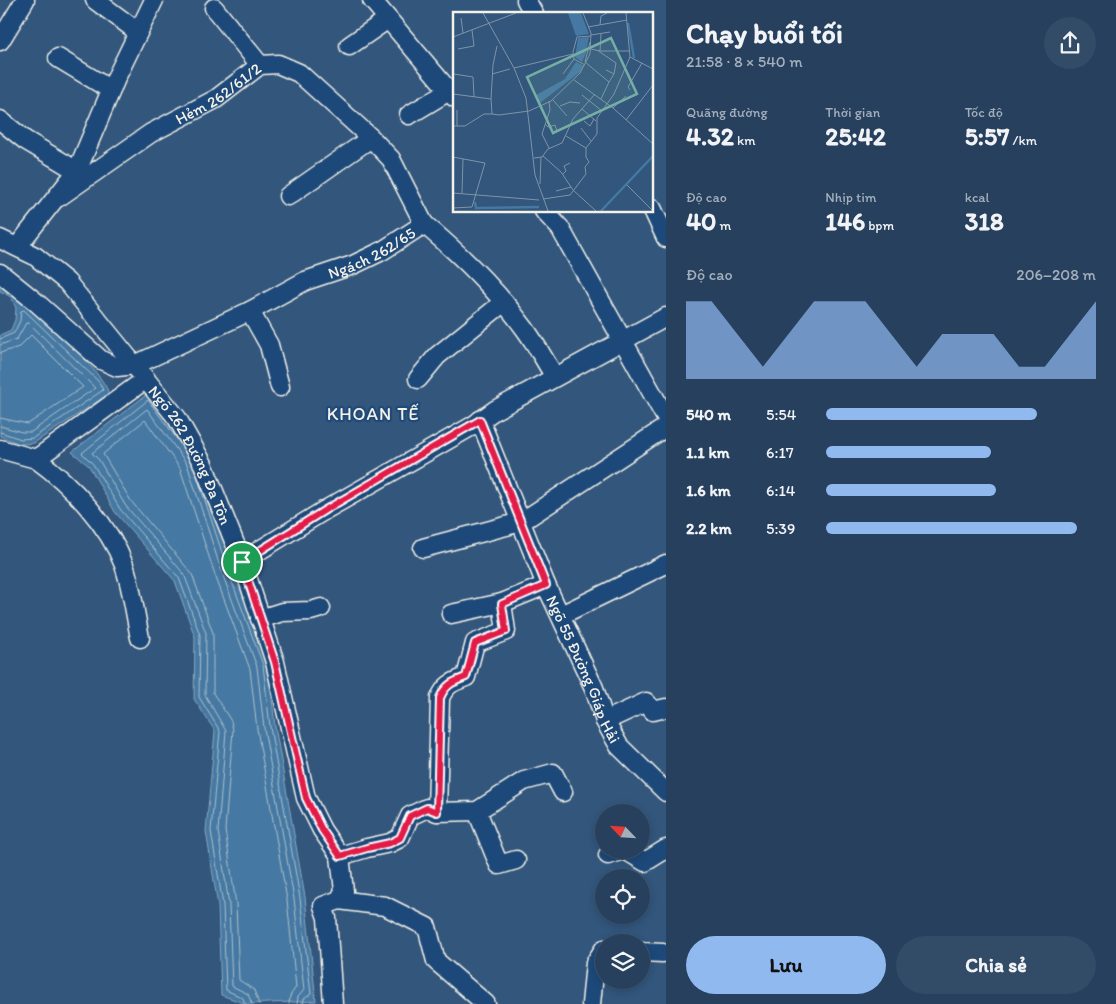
<!DOCTYPE html>
<html lang="vi">
<meta charset="utf-8">
<style>
body{margin:0;font-family:Itim,sans-serif;background:#324b66;color:#f1f3f6;height:100vh;display:flex;flex-direction:column;font-size:19px;white-space:nowrap}
*{box-sizing:border-box;margin:0}
p{font-size:16px;color:#a4afbc}
.icon{flex:none;width:28px;height:28px;fill:none;stroke:currentColor;stroke-width:2;stroke-linecap:round;stroke-linejoin:round}
.map{position:relative;flex:1;overflow:hidden}
.details{display:flex;flex-direction:column;background:#26405d;width:450px}
.details>*{flex:none}
.needle{width:32px;rotate:295deg}
.buttons{position:absolute;left:595px;top:804px;display:grid;gap:10px}
.buttons a{display:grid;place-items:center;width:55px;height:55px;border-radius:50%;background:#26405d;box-shadow:0 2px 8px #0003,0 0 0 1px #425972;font-size:25px}
.pin{position:absolute;display:grid;place-items:center;width:42px;height:42px;color:#fff;margin:-21px;border:2px solid #fff;border-radius:50%;box-shadow:0 1px 5px #0007}
.round{display:grid;place-items:center;flex:none;width:52px;height:52px;border-radius:26px;background:#324b66}
.overview{display:flex;align-items:center;justify-content:space-between;height:85px;padding:0 20px}
h1{font-size:28px;font-weight:800;line-height:38px}
.metrics{display:grid;grid-template-columns:repeat(3,1fr);gap:8px;height:85px;padding:5px 20px}
.metrics div{display:grid;align-content:center}
.metrics b{font-size:25px;font-weight:800}
.metrics small{font-size:14px;font-weight:400}
.metrics p{font-size:14px}
.chart{height:140px;padding:10px 20px}
.chart p{display:flex;justify-content:space-between}
.chart svg{width:100%;height:90px;margin-top:5px;fill:#90b9f0;opacity:.7}
.cta{display:flex;gap:10px;margin-top:auto;padding:10px 20px}
.cta a{flex:1;height:58px;border-radius:30px;background:#90b9f0;color:#111;font-size:20px;font-weight:800;line-height:58px;text-align:center}
.cta a+a{background:#324b66;color:#f1f3f6}
ul{padding:0 20px;list-style:none;font-size:16px}
li{display:grid;grid-template-columns:80px 60px 1fr;align-items:center;height:38px}
li i{height:12px;border-radius:6px;background:#90b9f0}
main{display:flex;flex:1;min-height:0}
.map>svg:first-child{display:block}
</style>
<main>
<div class="map">
<svg width="666" height="1004" viewBox="0 0 666 1004">
<rect width="100%" height="100%" fill="#32567c"/>
<filter id="ink" filterUnits="userSpaceOnUse"><feTurbulence type="fractalNoise" baseFrequency=".02" numOctaves="2"/><feDisplacementMap in="SourceGraphic" scale="10" xChannelSelector="R" yChannelSelector="G"/><feConvolveMatrix kernelMatrix="1 2 1 2 8 2 1 2 1" color-interpolation-filters="sRGB"/></filter>
<g filter="url(#ink)">
<!-- water -->
<path fill="#4578a2" stroke="#8ba8be" d="M 0,284 C 24,304 102,367 109,394 L 34,443 L 20,444 L 0,436 L 0,335 L 11,330 L 15,320 L 16,308 L 11,297 L 0,291 Z
M 150,392 L 197,459 L 233,569 L 268,664 L 275,726 L 305,897 L 316,1001 L 247,1004 L 221,995 L 218,906 L 206,831 L 215,731 L 194,699 L 195,637 L 175,581 L 115,512 L 89,466 L 72,452 Z"/>
<g fill="none" stroke-linecap="round" stroke-linejoin="round">
<!-- shore -->
<path stroke="#aec1cc" stroke-width="1" d="M 0,339 L 14,333 L 20,321 L 21,311 L 24,310 L 99,382 L 103,390 L 33,438 L 21,439 L 0,432
M 0,345 L 17,339 L 26,323 L 29,323 L 95,388 L 31,432 L 22,432 L 0,426
M 0,353 L 19,347 L 31,335 L 83,387 L 28,424 L 0,418
M 180,443 L 148,400 L 82,453 L 93,464 L 120,509 L 179,578 L 200,635 L 199,697 L 220,731 L 211,831 L 223,905 L 226,990 L 243,998 L 245,1004
M 198,479 L 228,571 L 263,665 L 270,727 L 300,898 L 311,994 L 304,999 L 303,1004
M 252,1004 L 248,994 L 232,986 L 229,905 L 218,831 L 226,731 L 205,695 L 206,633 L 184,574 L 125,505 L 99,460 L 92,453 L 147,409 L 187,464 L 222,573 L 257,667 L 264,728 L 294,899 L 304,990 L 298,997 L 297,1004
M 259,1004 L 254,990 L 239,980 L 236,904 L 225,830 L 233,730 L 231,721 L 213,693 L 213,633 L 192,574 L 131,501 L 103,454 L 145,420 L 180,468 L 215,575 L 250,669 L 257,729 L 287,900 L 296,987 L 290,996 L 289,1004"/>
<defs>
<g id="minor">
<path d="M 95,0 L 138,32"/>
<path d="M 372,0 L 455,98"/>
<path d="M 526,0 L 534,14"/>
<path d="M 214,8 L 260,65"/>
<path d="M 0,41 L 25,0"/>
<path d="M 349,46 L 388,19"/>
<path d="M 58,58 L 111,90"/>
<path d="M 409,115 L 449,91"/>
<path d="M 0,120 L 25,140 L 77,171 L 17,247"/>
<path d="M 77,171 L 117,76 L 154,0"/>
<path d="M 288,196 L 371,138 L 391,159 L 424,224"/>
<path id="s1" d="M 59,197 L 151,133 L 216,99 L 260,65 L 278,64 L 299,73 L 371,138"/>
<path d="M 652,208 L 666,238"/>
<path d="M 544,211 L 560,228 L 666,418"/>
<path id="s2" d="M 0,239 L 35,256 L 67,282 L 177,418 L 203,464 L 242,561 L 275,662 L 306,798 L 322,830 L 340,856 L 344,891 L 339,900 L 323,906 L 327,918 L 333,1004"/>
<path id="s3" d="M 0,273 L 36,302 L 101,360 L 117,367 L 135,365 L 250,311 L 305,281 L 353,265 L 382,251 L 424,224 C 461,255 496,289 525,329 C 536,344 545,361 555,377"/>
<path d="M 250,311 L 269,345 L 280,387"/>
<path d="M 418,379 L 437,356 L 504,302"/>
<path id="s4" d="M 480,420 L 546,585 L 594,688 L 605,721 L 619,746 L 666,792"/>
<path d="M 0,449 L 36,459 L 146,379"/>
<path d="M 36,459 C 71,484 109,525 124,565 C 132,588 135,614 140,638"/>
<path d="M 423,548 L 521,522 L 666,427"/>
<path d="M 242,561 L 325,510 L 474,425 L 495,410 L 666,317"/>
<path d="M 451,614 L 502,603 L 546,585"/>
<path d="M 561,615 L 666,564"/>
<path d="M 260,619 L 282,612 L 311,611 L 321,608"/>
<path d="M 605,721 L 646,702 L 653,711 L 666,708"/>
<path d="M 477,811 L 499,865 L 516,860"/>
<path d="M 437,812 L 440,698 C 446,684 453,682 466,677 L 475,643 L 506,631 L 502,603"/>
<path d="M 608,855 L 625,850 L 645,862 L 666,849"/>
<path d="M 340,856 L 367,848 L 390,843 L 400,838 L 410,816 L 427,808 L 437,812 L 477,811 L 524,781 L 553,773 L 563,792"/>
<path d="M 339,900 L 385,906 L 427,927 L 436,961 L 486,1004"/>
<path d="M 641,952 L 663,953"/>
<path d="M 591,1004 L 595,963 L 604,949"/>
</g>
</defs>
<!-- minor casing -->
<use href="#minor" stroke="#f4f1e8" stroke-width="21"/>
<!-- minor -->
<use href="#minor" stroke="#1f4a7a" stroke-width="18"/>
</g>
</g>
<g fill="none" stroke-linecap="round" stroke-linejoin="round" filter="url(#ink)">
<defs>
<path id="route" d="M 480,420 L 546,585 L 502,604 L 506,631 L 475,643 L 466,677 C 453,682 446,684 440,698 L 437,812 L 427,808 L 410,816 L 400,838 L 390,843 L 367,848 L 340,856 L 322,830 L 306,798 L 275,662 L 242,562 L 325,510 Z"/>
</defs>
<!-- route casing -->
<use href="#route" stroke="#fff" stroke-width="10"/>
<!-- route -->
<use href="#route" stroke="#e11d48" stroke-width="6"/>
</g>
<g text-anchor="middle" stroke-width="4.5" stroke-linejoin="round" paint-order="stroke">
<!-- street labels -->
<g font-size="16" fill="#f4f1e8" stroke="#1f4a7a">
<text dy="6" stroke="none"><textPath href="#s1" startOffset="190">Hẻm 262/61/2</textPath></text>
<text dy="6" stroke="none"><textPath href="#s3" startOffset="431">Ngách 262/65</textPath></text>
<text dy="6" stroke="none"><textPath href="#s2" startOffset="294">Ngõ 262 Đường Đa Tôn</textPath></text>
<text dy="6" stroke="none"><textPath href="#s4" startOffset="270">Ngõ 55 Đường Giáp Hải</textPath></text>
</g>
<!-- neighbourhood labels -->
<g font-size="18" letter-spacing="1" fill="#f4f1e8" stroke="#1f4a7a">
<text x="373" y="420">KHOAN TẾ</text>
</g>
</g>
<!-- overview -->
<g transform="translate(453 12)">
<rect width="200" height="200" fill="#32567c"/>
<path d="M 115,1 L 128,1 L 136,22 L 123,24 ZM 136,25 L 133,41 L 129,50 L 122,45 L 125,26 ZM 123,50 L 131,54 L 127,60 L 87,91 L 83,83 L 112,67 Z" fill="#4578a2"/>
<path fill="none" stroke="#4578a2" stroke-width="2.5" d="M 175,11 L 181,46M 22,190 L 23,196 L 86,195M 148,199 L 200,144"/>
<path fill="none" stroke="#8094a7" stroke-width="1" d="M 30,1 L 61,56 L 73,86 L 82,163 L 95,199M 8,6 L 10,21M 147,13 L 148,4 L 154,1M 135,15 L 174,8M 138,23 L 157,20M 0,25 L 63,1M 137,30 L 132,50 L 156,70 L 148,87M 5,37 L 21,34 L 19,18M 138,37 L 147,39 L 148,22M 144,38 L 163,51 L 161,62M 147,39 L 177,39M 177,45 L 200,57M 132,53 L 121,47 L 120,40 L 124,25 L 138,24M 61,56 L 120,42M 153,58 L 161,62 L 156,70M 1,62 L 20,65 L 21,85M 39,62 L 57,57M 110,62 L 121,47M 121,68 L 160,96 L 200,132M 177,78 L 175,75 L 189,51M 0,82 L 38,87 L 39,102 L 46,103 L 76,99 L 98,89 L 127,61 L 137,42 L 138,21 L 130,1M 129,83 L 149,99M 38,87 L 40,53 L 44,34M 100,88 L 114,104M 96,89 L 97,98 L 89,122 L 96,136M 107,94 L 117,90 L 127,91M 160,96 L 173,84M 129,97 L 143,109M 173,108 L 200,73M 131,109 L 137,114 L 141,107M 92,112 L 95,115 L 102,113 L 104,119M 0,114 L 12,114 L 31,102 L 39,102M 4,114 L 4,98M 128,116 L 138,129M 113,124 L 133,136M 90,144 L 108,160 L 120,178 L 143,199M 0,145 L 32,151 L 19,195 L 0,196M 81,146 L 89,145 L 95,137 L 109,131 L 120,107 L 142,82M 110,162 L 113,159 L 111,154 L 117,151M 87,172 L 88,145M 174,173 L 200,199M 103,179 L 118,175M 0,181 L 86,188M 9,181 L 10,147M 90,187 L 117,183 L 133,162 L 132,155 L 136,150 L 133,145 L 133,136 L 144,122 L 144,106 L 161,82 L 177,45 L 173,1"/>
<path fill="#76ada5" fill-opacity="0.15" stroke="#76ada5" stroke-width="2.5" d="M 158,26 L 184,82 L 100,121 L 74,65 Z"/>
<rect width="200" height="200" fill="none" stroke="#f4f1e8" stroke-width="2.5"/>
</g>
</svg>
<div class="buttons">
<a><svg class="needle" viewBox="-14 -14 28 28"><path d="M0-13l5 13h-10z" fill="#e53935"/><path d="M0 13l5-13h-10z" fill="#a4afbc"/></svg></a>
<a><svg class="icon" aria-label="locate" viewBox="0 0 24 24"><circle cx="12" cy="12" r="6"/><path d="M12 2v4M12 18v4M2 12h4M18 12h4"/></svg></a>
<a><svg class="icon" aria-label="layers" viewBox="0 0 24 24"><path d="M12 4l9 5-9 5-9-5zM3 14l9 5 9-5"/></svg></a>
</div>
<div class="pin" style="left:242px;top:562px;background:#1e9e55"><svg class="icon" aria-label="arrive" viewBox="0 0 24 24"><path d="M6 21V4h12l-3 4 3 4H6"/></svg></div>
</div>
<section class="details">
<div class="overview"><div><h1>Chạy buổi tối</h1><p>21:58 · 8 × 540 m</p></div><a class="round"><svg class="icon" aria-label="share" viewBox="0 0 24 24"><path d="M12 15V3M7 8l5-5 5 5M5 13v7h14v-7"/></svg></a></div>
<div class="metrics">
<div><p>Quãng đường</p><b>4.32<small> km</small></b></div>
<div><p>Thời gian</p><b>25:42</b></div>
<div><p>Tốc độ</p><b>5:57<small> /km</small></b></div>
</div>
<div class="metrics">
<div><p>Độ cao</p><b>40<small> m</small></b></div>
<div><p>Nhịp tim</p><b>146<small> bpm</small></b></div>
<div><p>kcal</p><b>318</b></div>
</div>
<div class="chart"><p><span>Độ cao</span>206–208 m</p>
<svg viewBox="0 0 160 44" preserveAspectRatio="none"><path d="M0 44V6L10 6L20 22L30 38L40 22L50 6L60 6L70 6L80 22L90 38L100 22L110 22L120 22L130 38L140 38L150 22L160 6V44z"/></svg>
</div>
<ul>
<li><b>540 m</b>5:54<i style="width:78%"></i></li>
<li><b>1.1 km</b>6:17<i style="width:61%"></i></li>
<li><b>1.6 km</b>6:14<i style="width:63%"></i></li>
<li><b>2.2 km</b>5:39<i style="width:93%"></i></li>
</ul>
<div class="cta"><a>Lưu</a><a>Chia sẻ</a></div>
</section>
</main>
